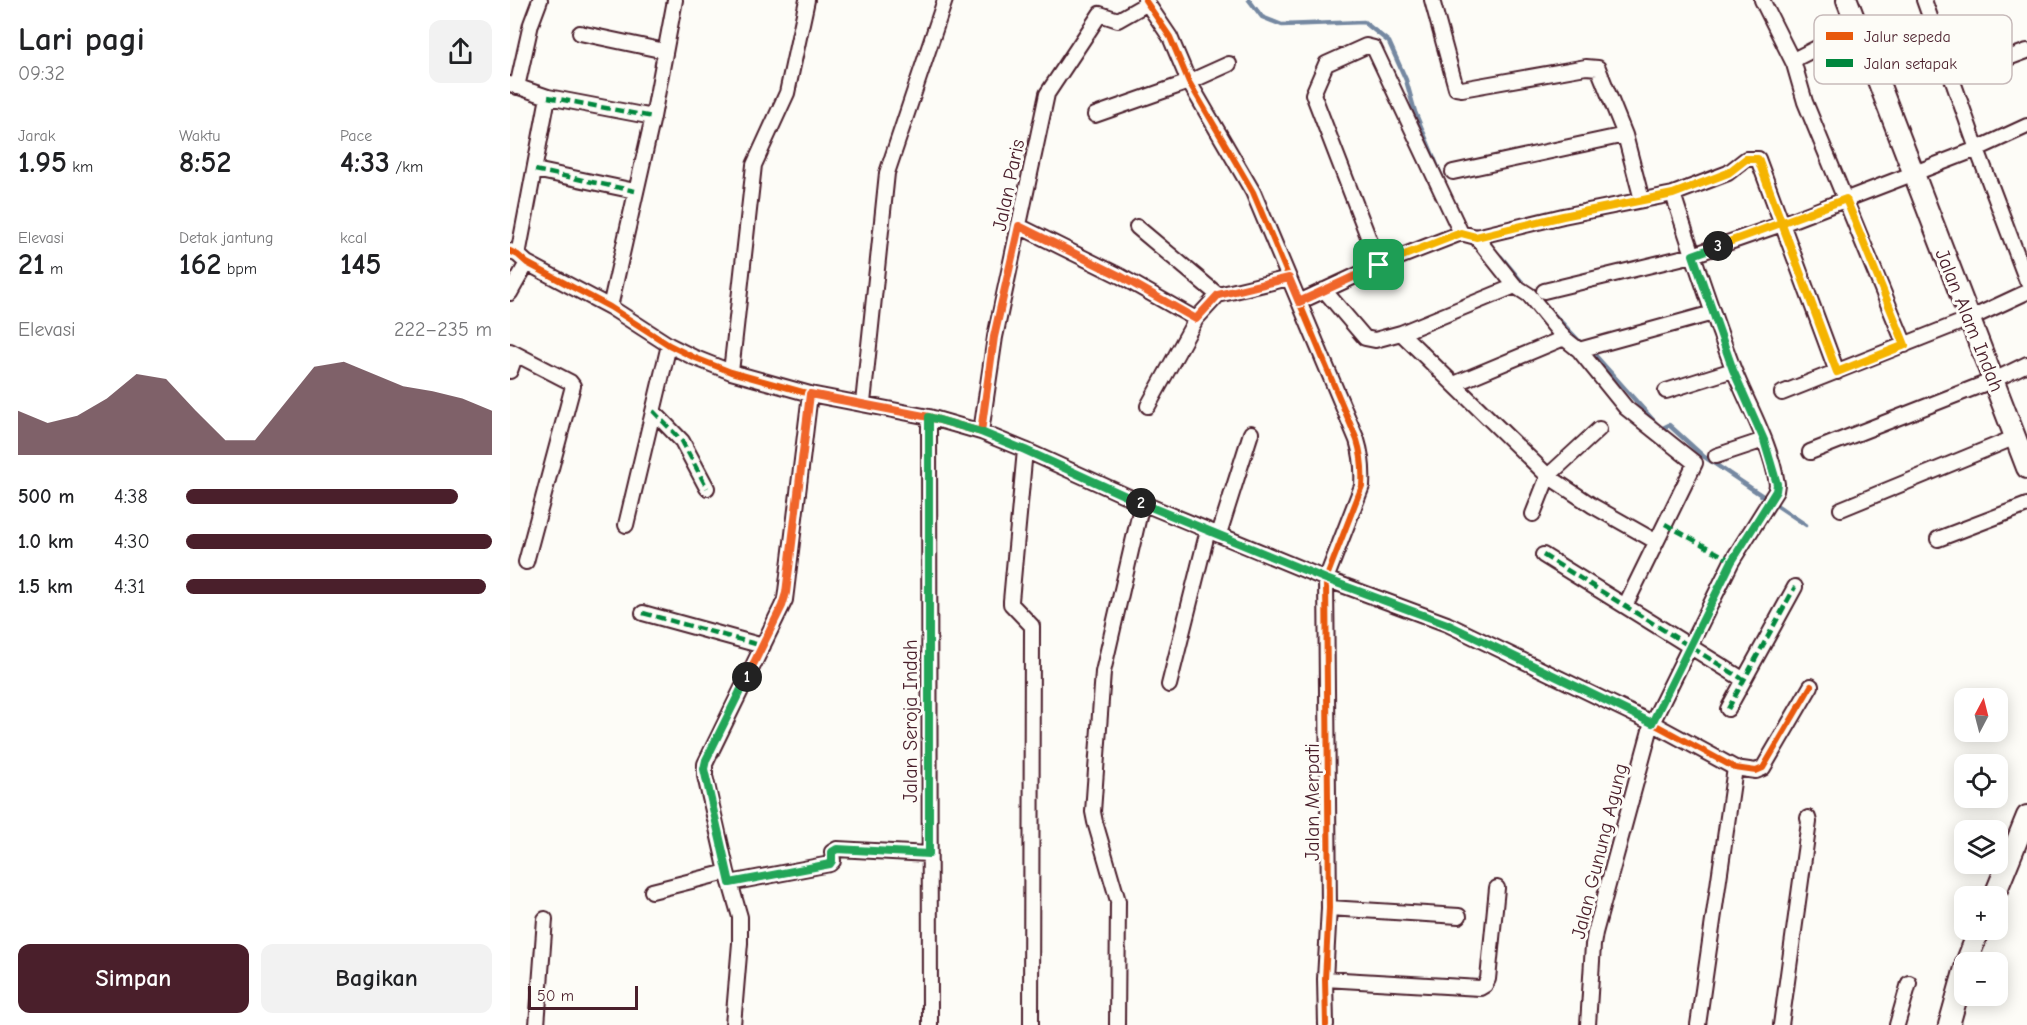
<!DOCTYPE html>
<html lang="id">
<meta charset="utf-8">
<style>
body{margin:0;font-family:"Comic Neue",sans-serif;background:#f2f2f2;color:#202124;height:100vh;display:flex;flex-direction:column;font-size:22px;white-space:nowrap}
*{box-sizing:border-box;margin:0}
p{font-size:20px;color:#757577}
.icon{flex:none;width:33px;height:33px;fill:none;stroke:currentColor;stroke-width:2;stroke-linecap:round;stroke-linejoin:round}
.map{position:relative;flex:1;overflow:hidden}
.details{display:flex;flex-direction:column;background:#fff;width:510px}
.details>*{flex:none}
.needle{width:39px;rotate:7deg}
.controls{position:absolute;left:1444px;top:688px;display:grid;gap:12px}
.controls a{display:grid;place-items:center;width:54px;height:54px;border-radius:12px;background:#fff;box-shadow:0 3px 15px #0003;font-size:30px}
.scale{position:absolute;left:18px;bottom:15px;width:110px;box-sizing:border-box;padding-left:6px;border:3px solid #4a1f2b;border-top:0;font-size:16px;line-height:21px;white-space:nowrap;color:#4a1f2b;-webkit-text-stroke:4px #fdfcf7;paint-order:stroke}
.pin{position:absolute;display:grid;place-items:center;width:51px;height:51px;color:#fff;margin:-26px;border-radius:12px;box-shadow:0 3px 9px #0006}
.km{position:absolute;width:30px;height:30px;margin:-15px;border-radius:50%;background:#222;color:#fff;font-size:16px;line-height:30px;text-align:center}
.round{display:grid;place-items:center;flex:none;width:63px;height:63px;border-radius:12px;background:#f2f2f2}
.head{display:flex;align-items:center;justify-content:space-between;height:102px;padding:0 18px}
h1{font-size:33px;font-weight:700;line-height:45px}
.metrics{display:grid;grid-template-columns:repeat(3,1fr);gap:9px;height:102px;padding:6px 18px}
.metrics div{display:grid;align-content:center}
.metrics b{font-size:30px;font-weight:700}
.metrics small{font-size:16px;font-weight:400}
.metrics p{font-size:16px}
.chart{height:168px;padding:12px 18px}
.chart p{display:flex;justify-content:space-between}
.chart svg{width:100%;height:108px;margin-top:6px;fill:#4a1f2b;opacity:.7}
.cta{display:flex;gap:12px;margin-top:auto;padding:12px 18px}
.cta a{flex:1;height:69px;border-radius:12px;background:#4a1f2b;color:#fff;font-size:24px;font-weight:700;line-height:69px;text-align:center}
.cta a+a{background:#f2f2f2;color:#202124}
ul{padding:0 18px;list-style:none;font-size:20px}
li{display:grid;grid-template-columns:96px 72px 1fr;align-items:center;height:45px}
li i{height:15px;border-radius:8px;background:#4a1f2b}
main{display:flex;flex:1;min-height:0}
.map>svg:first-child{display:block}
</style>
<main>
<section class="details">
<div class="head"><div><h1>Lari pagi</h1><p>09:32</p></div><a class="round"><svg class="icon" aria-label="share" viewBox="0 0 24 24"><path d="M12 15V3M7 8l5-5 5 5M5 13v7h14v-7"/></svg></a></div>
<div class="metrics">
<div><p>Jarak</p><b>1.95<small> km</small></b></div>
<div><p>Waktu</p><b>8:52</b></div>
<div><p>Pace</p><b>4:33<small> /km</small></b></div>
</div>
<div class="metrics">
<div><p>Elevasi</p><b>21<small> m</small></b></div>
<div><p>Detak jantung</p><b>162<small> bpm</small></b></div>
<div><p>kcal</p><b>145</b></div>
</div>
<div class="chart"><p><span>Elevasi</span>222–235 m</p>
<svg viewBox="0 0 160 44" preserveAspectRatio="none"><path d="M0 44V26L10 31L20 28L30 21L40 11L50 13L60 26L70 38L80 38L90 23L100 8L110 6L120 11L130 16L140 18L150 21L160 26V44z"/></svg>
</div>
<ul>
<li><b>500 m</b>4:38<i style="width:89%"></i></li>
<li><b>1.0 km</b>4:30<i style="width:100%"></i></li>
<li><b>1.5 km</b>4:31<i style="width:98%"></i></li>
</ul>
<div class="cta"><a>Simpan</a><a>Bagikan</a></div>
</section>
<div class="map">
<svg width="1517" height="1025" viewBox="0 0 1517 1025">
<rect width="100%" height="100%" fill="#fdfcf7"/>
<filter id="ink" filterUnits="userSpaceOnUse"><feTurbulence type="fractalNoise" baseFrequency=".0167" numOctaves="2"/><feDisplacementMap in="SourceGraphic" scale="12" xChannelSelector="R" yChannelSelector="G"/><feConvolveMatrix kernelMatrix="1 2 1 2 8 2 1 2 1" color-interpolation-filters="sRGB"/></filter>
<g filter="url(#ink)">
<g fill="none" stroke-linecap="round" stroke-linejoin="round">
<!-- stream -->
<path stroke="#7488a1" stroke-width="4.5" d="M 739,0 L 752,17 L 772,25 L 854,22 L 879,42 L 896,80 L 905,112 L 936,187
M 991,257 L 1016,287
M 1038,308 L 1069,341
M 1084,354 L 1151,429 L 1159,425 L 1193,456 L 1296,525"/>
<defs>
<path id="street" d="M 635,0 L 660,37 L 679,82 L 743,192 L 847,440 C 852,456 853,470 852,486 L 816,579 L 819,908 L 815,979 L 816,1025
M 922,0 L 946,88 L 952,89 L 1076,67 L 1088,68 L 1115,135 L 1132,200
M 1252,0 L 1284,64
M 1414,0 L 1467,149 L 1517,281
M 1348,27 L 1289,57 L 1284,61 L 1284,64 L 1295,102 L 1395,345
M 70,33 L 155,51
M 1498,58 L 1517,51
M 0,84 L 38,97 L 143,117
M 7,87 L 21,24 L 30,0
M 585,115 L 679,82 L 719,64
M 25,170 L 125,191
M 943,172 L 1115,135
M 509,226 L 610,276 L 686,319
M 627,227 L 708,295
M 966,237 L 1005,286 L 1019,295 L 1054,338 L 1069,350 L 1116,408 L 1185,463 L 1115,606
M 0,251 L 8,255 L 17,263 L 100,307 L 159,345 L 183,357 L 221,372 L 300,394 L 419,417 L 471,432 L 515,450 L 632,503 L 816,579 L 937,624 L 1142,723 L 1225,768 L 1246,771 L 1253,768 L 1301,686
M 8,255 L 38,97
M 869,265 L 803,94 L 816,64 L 856,46 L 864,48 L 951,233
M 814,290 L 855,338 L 865,340 L 891,333 L 1038,476 L 1083,506 L 1145,541
M 1034,291 L 1183,255 L 1272,224 L 1467,149 L 1517,126
M 0,293 L 17,263
M 789,302 L 869,265 L 951,233 L 966,237 L 1053,216 L 1163,194 L 1218,173 L 1236,159 L 1248,159 L 1327,372
M 100,307 L 143,117 L 165,0
M 891,333 L 1005,286
M 1069,350 L 1203,313
M 0,351 L 60,382 L 63,386 L 16,562
M 0,371 L 6,354
M 221,372 L 244,165 L 277,93 L 297,0
M 944,384 L 1054,338
M 1156,391 L 1223,370
M 1272,393 L 1459,319 L 1517,292
M 353,403 L 377,173 L 435,0
M 638,406 L 686,319 L 708,295 L 779,278
M 143,411 L 172,441 L 197,488
M 419,417 L 420,1025
M 471,432 L 485,337 L 537,94 L 590,14 L 608,20 L 638,3
M 515,450 L 501,601 L 501,604 L 522,626 L 521,1025
M 1300,452 L 1484,380 L 1517,364
M 1206,456 L 1254,440
M 1331,509 L 1506,437
M 1023,514 L 1038,476 L 1089,429
M 116,525 L 159,345
M 709,534 L 741,433
M 1428,539 L 1517,505
M 1033,555 L 1234,680
M 133,613 L 253,646
M 659,685 L 698,530
M 1218,709 L 1285,587
M 220,883 L 320,864 L 323,861 L 322,852 L 327,849 L 419,854
M 142,891 L 217,872
M 819,908 L 949,916
M 815,979 L 970,988 L 975,985 L 978,979 L 987,888
M 27,1025 L 35,919
M 223,1025 L 230,943 L 230,917 L 217,872 L 195,776 L 195,764 L 275,600 L 300,394
M 607,1025 L 608,901 L 585,822 L 583,812 L 593,672 L 632,503
M 1078,1025 L 1083,945 L 1085,933 L 1142,723 L 1222,561 L 1266,491 L 1267,484 C 1261,444 1238,406 1223,368 C 1201,311 1182,252 1163,194
M 1188,1025 L 1225,768
M 1271,1025 L 1299,822 L 1298,818
M 1387,1025 L 1399,983"/>
<path id="secondary" d="M 1337,0 L 1517,468
M 1484,897 L 1517,816
M 1456,963 L 1469,930
M 1439,1025 L 1455,968"/>
</defs>
<!-- street casing -->
<use href="#street" stroke="#4a1f2b" stroke-width="18"/>
<!-- secondary casing -->
<use href="#secondary" stroke="#4a1f2b" stroke-width="24"/>
<!-- street -->
<use href="#street" stroke="#fdfcf7" stroke-width="14"/>
<!-- secondary -->
<use href="#secondary" stroke="#fdfcf7" stroke-width="20"/>
<!-- quiet -->
<path stroke="#00873e" stroke-width="4.5" stroke-dasharray="9 4.5" stroke-linecap="butt" d="M 38,97 L 143,117
M 25,170 L 125,191
M 143,411 L 172,441 L 197,488
M 1155,524 L 1222,561
M 1033,555 L 1234,680
M 133,613 L 253,646
M 1218,709 L 1285,587
M 220,883 L 320,864 L 323,861 L 322,852 L 327,849 L 419,854"/>
<defs>
<path id="cycleway" d="M 635,0 L 660,37 L 679,82 L 743,192 L 847,440 C 852,456 853,470 852,486 L 816,579 L 819,908 L 815,979 L 816,1025
M 0,251 L 8,255 L 17,263 L 100,307 L 159,345 L 183,357 L 221,372 L 300,394 L 419,417 L 471,432 L 515,450 L 632,503 L 816,579 L 937,624 L 1142,723 L 1225,768 L 1246,771 L 1253,768 L 1301,686"/>
</defs>
<!-- cycleway casing -->
<use href="#cycleway" stroke="#fdfcf7" stroke-width="10"/>
<!-- cycleway -->
<use href="#cycleway" stroke="#e8590c" stroke-width="6"/>
</g>
</g>
<g fill="none" stroke-linecap="round" stroke-linejoin="round" filter="url(#ink)">
<defs>
<path id="split-1" d="M 237,677 L 272,606 L 276,593 L 300,394 L 419,417 L 471,432 L 484,337 L 509,226 L 610,276 L 686,319 L 708,295 L 779,278 L 789,302 L 869,265"/>
<path id="split-2" d="M 237,677 L 196,760 L 194,769 L 220,883 L 320,864 L 322,861 L 322,852 L 327,849 L 419,854 L 419,417 L 471,432 L 515,450 L 631,503"/>
<path id="split-3" d="M 631,503 L 816,579 L 937,624 L 1142,723 L 1222,561 L 1266,491 L 1267,484 L 1254,440 L 1223,370 L 1183,255 L 1208,246"/>
<path id="split-4" d="M 869,265 L 951,233 L 966,237 L 1053,216 L 1163,194 L 1218,173 L 1236,159 L 1248,159 L 1327,372 L 1395,345 L 1336,199 L 1208,246"/>
</defs>
<!-- split-1 casing -->
<use href="#split-1" stroke="#fff" stroke-width="12"/>
<!-- split-2 casing -->
<use href="#split-2" stroke="#fff" stroke-width="12"/>
<!-- split-3 casing -->
<use href="#split-3" stroke="#fff" stroke-width="12"/>
<!-- split-4 casing -->
<use href="#split-4" stroke="#fff" stroke-width="12"/>
<!-- split-1 -->
<use href="#split-1" stroke="#f0652b" stroke-width="8"/>
<!-- split-2 -->
<use href="#split-2" stroke="#22a559" stroke-width="8"/>
<!-- split-3 -->
<use href="#split-3" stroke="#22a559" stroke-width="8"/>
<!-- split-4 -->
<use href="#split-4" stroke="#f5b400" stroke-width="8"/>
</g>
<g text-anchor="middle" stroke-width="6" stroke-linejoin="round" paint-order="stroke">
<!-- street labels -->
<g font-size="20" fill="#4a1f2b" stroke="#fdfcf7">
<text transform="translate(498 185) rotate(-78)" y="7">Jalan Paris</text>
<text transform="translate(1460 320) rotate(68)" y="7">Jalan Alam Indah</text>
<text transform="translate(400 721) rotate(-90)" y="7">Jalan Seroja Indah</text>
<text transform="translate(802 802) rotate(-90)" y="7">Jalan Merpati</text>
<text transform="translate(1089 851) rotate(-76)" y="7">Jalan Gunung Agung</text>
</g>
</g>
<!-- legend -->
<rect x="1304" y="15" width="198" height="69" rx="9" fill="#fdfcf7" stroke="#c7baba" stroke-width="1.5"/>
<rect x="1316" y="32" width="27" height="8" fill="#e8590c"/>
<rect x="1316" y="59" width="27" height="8" fill="#00873e"/>
<g font-size="16" fill="#4a1f2b">
<text x="1354" y="42">Jalur sepeda</text>
<text x="1354" y="69">Jalan setapak</text>
</g>
</svg>
<div class="controls">
<a><svg class="needle" viewBox="-14 -14 28 28"><path d="M0-13l5 13h-10z" fill="#e53935"/><path d="M0 13l5-13h-10z" fill="#757577"/></svg></a>
<a><svg class="icon" aria-label="locate" viewBox="0 0 24 24"><circle cx="12" cy="12" r="6"/><path d="M12 2v4M12 18v4M2 12h4M18 12h4"/></svg></a>
<a><svg class="icon" aria-label="layers" viewBox="0 0 24 24"><path d="M12 4l9 5-9 5-9-5zM3 14l9 5 9-5"/></svg></a>
<a>+</a>
<a>−</a>
</div>
<div class="scale">50 m</div>
<div class="pin" style="left:869px;top:265px;background:#1e9e55"><svg class="icon" aria-label="arrive" viewBox="0 0 24 24"><path d="M6 21V4h12l-3 4 3 4H6"/></svg></div>
<b class="km" style="left:237px;top:677px">1</b>
<b class="km" style="left:631px;top:503px">2</b>
<b class="km" style="left:1208px;top:246px">3</b>
</div>
</main>
